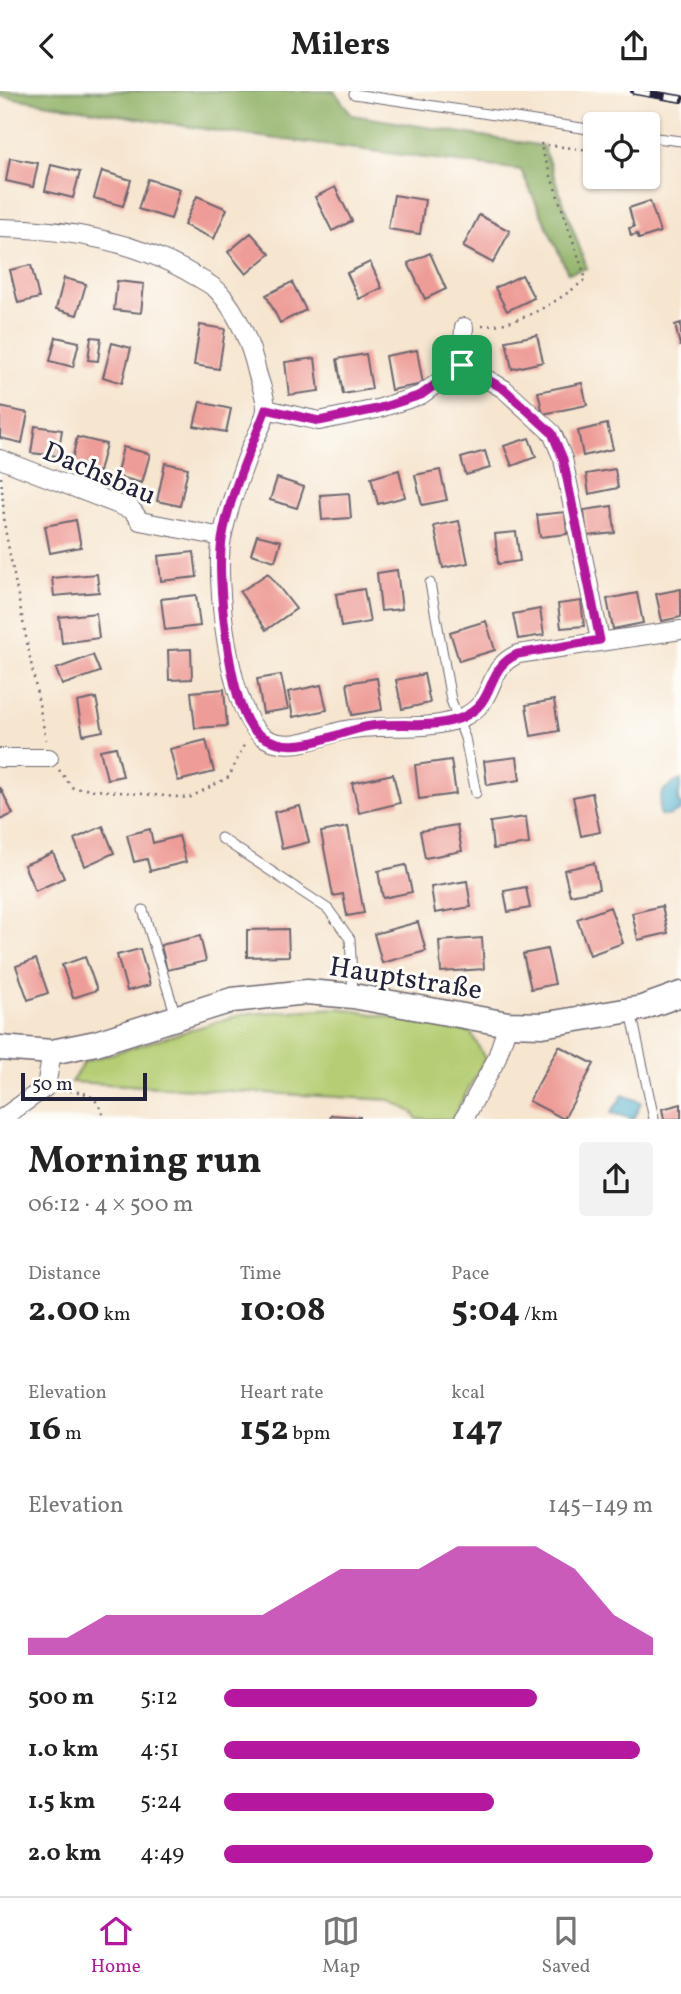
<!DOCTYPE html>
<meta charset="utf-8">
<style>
body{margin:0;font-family:Vollkorn,serif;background:#f2f2f2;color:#222;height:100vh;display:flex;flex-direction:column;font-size:26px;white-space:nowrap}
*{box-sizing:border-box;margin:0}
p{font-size:23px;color:#767676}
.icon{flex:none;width:38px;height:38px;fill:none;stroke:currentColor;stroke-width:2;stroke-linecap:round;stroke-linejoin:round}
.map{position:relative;height:1028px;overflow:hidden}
.side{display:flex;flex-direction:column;background:#fff;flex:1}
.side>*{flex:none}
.buttons{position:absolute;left:583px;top:21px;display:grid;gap:14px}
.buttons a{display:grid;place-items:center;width:77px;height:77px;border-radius:7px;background:#fff;box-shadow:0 2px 5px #0004;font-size:35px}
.scale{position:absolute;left:21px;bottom:18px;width:126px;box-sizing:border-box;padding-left:7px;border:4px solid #22223b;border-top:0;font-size:19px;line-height:24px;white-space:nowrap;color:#22223b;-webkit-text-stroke:5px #fdfcf7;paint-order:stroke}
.pin{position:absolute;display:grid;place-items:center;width:60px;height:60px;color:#fff;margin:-30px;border-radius:14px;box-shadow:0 4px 10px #0006}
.round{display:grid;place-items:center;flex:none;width:74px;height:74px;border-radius:7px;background:#f2f2f2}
.head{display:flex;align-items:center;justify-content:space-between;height:119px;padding:0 28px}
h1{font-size:38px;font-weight:700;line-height:52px}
.stats{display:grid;grid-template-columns:repeat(3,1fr);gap:10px;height:119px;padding:7px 28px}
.stats div{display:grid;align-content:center}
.stats b{font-size:35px;font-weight:700}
.stats small{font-size:19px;font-weight:400}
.stats p{font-size:19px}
.chart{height:196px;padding:14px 28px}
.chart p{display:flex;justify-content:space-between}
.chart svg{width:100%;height:126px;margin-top:7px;fill:#b5179e;opacity:.7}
ul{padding:0 28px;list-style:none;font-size:23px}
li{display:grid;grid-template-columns:112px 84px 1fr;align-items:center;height:52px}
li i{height:18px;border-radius:9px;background:#b5179e}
header{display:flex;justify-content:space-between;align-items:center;height:91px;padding:0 28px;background:#fff;font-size:32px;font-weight:700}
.menu{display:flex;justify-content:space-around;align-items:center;height:98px;border-top:2px solid #e0e0e0;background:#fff;font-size:19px;color:#767676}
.menu a{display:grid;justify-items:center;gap:4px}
.menu .selected{color:#b5179e}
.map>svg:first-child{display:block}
</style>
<header><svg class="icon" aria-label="back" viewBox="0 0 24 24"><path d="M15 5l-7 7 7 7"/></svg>Milers<svg class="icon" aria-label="share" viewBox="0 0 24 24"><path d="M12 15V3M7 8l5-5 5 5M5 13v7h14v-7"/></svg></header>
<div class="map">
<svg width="681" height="1028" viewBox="0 0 681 1028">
<rect width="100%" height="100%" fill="#fdfcf7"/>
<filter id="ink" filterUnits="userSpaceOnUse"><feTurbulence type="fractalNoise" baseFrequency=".0143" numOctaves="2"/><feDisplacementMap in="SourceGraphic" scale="14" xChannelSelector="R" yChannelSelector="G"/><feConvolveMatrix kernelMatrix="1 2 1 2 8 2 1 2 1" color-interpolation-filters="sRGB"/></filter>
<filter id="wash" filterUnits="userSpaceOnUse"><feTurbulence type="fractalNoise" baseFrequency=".00686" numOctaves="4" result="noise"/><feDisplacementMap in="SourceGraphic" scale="28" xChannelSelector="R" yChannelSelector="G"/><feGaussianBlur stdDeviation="1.57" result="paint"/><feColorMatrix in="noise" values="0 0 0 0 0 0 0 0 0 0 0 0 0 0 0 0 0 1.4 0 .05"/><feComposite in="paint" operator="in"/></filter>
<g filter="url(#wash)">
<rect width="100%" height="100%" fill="#f6e5cf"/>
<!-- green -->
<path fill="#b5ce74" stroke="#6c7858" stroke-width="2" d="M 339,917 L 471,941 L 485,968 L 452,1028 L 417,1028 L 413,1022 L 390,1009 L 71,991 L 84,971 L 243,923 Z"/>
<!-- forest -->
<path fill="#90b166" stroke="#596a50" stroke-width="2" d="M 0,0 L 334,0 L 352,24 L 543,55 L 587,177 L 568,182 L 521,79 L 223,41 L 0,5 Z"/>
<!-- water -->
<path fill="#4daecc" stroke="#386884" stroke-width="2" d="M 681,689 L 678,712 L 681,713 L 681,719 L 668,725 L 660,724 C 658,702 662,697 681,689 Z
M 623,1004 L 641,1011 L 634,1028 L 611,1022 Z"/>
<g id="blocks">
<!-- building -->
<path fill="#ee9c97" d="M 10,67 L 38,72 L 33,96 L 6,90 Z
M 51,74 L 80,81 L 73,107 L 45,100 Z
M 102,80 L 131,89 L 123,115 L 94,107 Z
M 148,88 L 180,98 L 171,128 L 138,118 Z
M 335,96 L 352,130 L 332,140 L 315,106 Z
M 394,104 L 425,109 L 420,143 L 388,138 Z
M 197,105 L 227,118 L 214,148 L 184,134 Z
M 650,110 L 660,141 L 639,148 L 637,143 L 631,145 L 629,137 L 634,136 L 629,117 Z
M 479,124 L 510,140 L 493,172 L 463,156 Z
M 251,142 L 270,163 L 246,183 L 228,161 Z
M 430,162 L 446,198 L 425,208 L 408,172 Z
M 370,171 L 382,197 L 359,208 L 347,182 Z
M 31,174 L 39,207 L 18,212 L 10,179 Z
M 522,184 L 534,207 L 507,220 L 495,197 Z
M 64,187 L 86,193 L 77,224 L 56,218 Z
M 117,190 L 144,193 L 141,222 L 114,219 Z
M 292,191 L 306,219 L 280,232 L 266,204 Z
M 681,232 L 681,255 L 680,255 L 675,234 Z
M 200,234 L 225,238 L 219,278 L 194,274 Z
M 537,244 L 543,271 L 512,278 L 506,250 Z
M 56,246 L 79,251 L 73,276 L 50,270 Z
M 91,246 L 101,247 L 98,270 L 88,269 Z
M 112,252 L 131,257 L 122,292 L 103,286 Z
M 417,259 L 423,293 L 391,299 L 385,265 Z
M 366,263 L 372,298 L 343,303 L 337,268 Z
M 315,267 L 319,300 L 289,304 L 285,271 Z
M 582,292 L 587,314 L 543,323 L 538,301 Z
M 200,311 L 231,318 L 226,341 L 194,335 Z
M 0,316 L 28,322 L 22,352 L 0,347 Z
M 607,333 L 613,358 L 583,365 L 578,340 Z
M 35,335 L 62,339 L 58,365 L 31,362 Z
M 77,346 L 106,353 L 99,381 L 71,374 Z
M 529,347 L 536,366 L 512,375 L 504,355 Z
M 123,356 L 150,363 L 142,392 L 116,385 Z
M 485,360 L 490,377 L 466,384 L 461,367 Z
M 165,372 L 188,377 L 180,415 L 157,410 Z
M 615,378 L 618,397 L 589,403 L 586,383 Z
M 399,379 L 405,406 L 378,413 L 371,387 Z
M 440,379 L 447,409 L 422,414 L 415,384 Z
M 277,387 L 304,396 L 297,417 L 270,409 Z
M 349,402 L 351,427 L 322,429 L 320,404 Z
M 612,415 L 615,442 L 587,445 L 584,419 Z
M 565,421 L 567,443 L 540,446 L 537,424 Z
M 76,429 L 81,456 L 50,462 L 45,435 Z
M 459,430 L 468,472 L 443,477 L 434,435 Z
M 516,441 L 520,470 L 498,473 L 495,443 Z
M 257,444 L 281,450 L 275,470 L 251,463 Z
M 194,461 L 197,486 L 161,490 L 158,465 Z
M 397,479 L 402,518 L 381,520 L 377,482 Z
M 268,482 L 296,518 L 266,539 L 240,501 Z
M 97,483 L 99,501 L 54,505 L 52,487 Z
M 364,498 L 370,531 L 341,536 L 336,503 Z
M 681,498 L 681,526 L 662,530 L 656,503 Z
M 637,502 L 643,532 L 613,538 L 607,508 Z
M 196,504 L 200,535 L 165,539 L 161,508 Z
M 581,510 L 584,535 L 561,537 L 558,513 Z
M 540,518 L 544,544 L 518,548 L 513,523 Z
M 96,522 L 99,547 L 62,552 L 59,526 Z
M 486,530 L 495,559 L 459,570 L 450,541 Z
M 191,558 L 192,588 L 169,589 L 168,559 Z
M 93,564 L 100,581 L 62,594 L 56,578 Z
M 424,583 L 430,612 L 402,618 L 396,589 Z
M 281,584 L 288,618 L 263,622 L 257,588 Z
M 377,587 L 382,619 L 352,624 L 347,592 Z
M 321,594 L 327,619 L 293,626 L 288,601 Z
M 224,598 L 227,635 L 195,637 L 191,601 Z
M 96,607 L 103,640 L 83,644 L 77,611 Z
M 554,609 L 559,640 L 531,645 L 526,614 Z
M 206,649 L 214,681 L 178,690 L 170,658 Z
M 116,656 L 123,685 L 107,688 L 100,659 Z
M 517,666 L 520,689 L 487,694 L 484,670 Z
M 451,669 L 456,703 L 419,708 L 415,674 Z
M 393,683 L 400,712 L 359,722 L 352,692 Z
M 0,696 L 13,723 L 0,729 Z
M 592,702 L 600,741 L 581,745 L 573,706 Z
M 300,715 L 309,751 L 282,758 L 274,721 Z
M 526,726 L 529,753 L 493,758 L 490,731 Z
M 457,734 L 462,760 L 425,767 L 420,740 Z
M 103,735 L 114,762 L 85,775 L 74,748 Z
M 348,736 L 364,822 L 347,825 L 343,803 L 333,805 L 321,741 Z
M 150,738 L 153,752 L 179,745 L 186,771 L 150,780 L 147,768 L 134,771 L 127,744 Z
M 53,762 L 64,787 L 35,800 L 24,774 Z
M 594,772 L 599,798 L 570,804 L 564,779 Z
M 406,774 L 412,801 L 383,807 L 378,780 Z
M 467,790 L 471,816 L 435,822 L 431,796 Z
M 526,796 L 530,817 L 508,821 L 504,800 Z
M 662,815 L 668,842 L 638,849 L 632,822 Z
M 610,816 L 623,852 L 590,864 L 577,828 Z
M 418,831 L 426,860 L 382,872 L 374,843 Z
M 288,838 L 289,865 L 247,866 L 247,839 Z
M 200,845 L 206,870 L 167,879 L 161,854 Z
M 482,847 L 484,878 L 441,881 L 439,850 Z
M 140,858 L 150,894 L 127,900 L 117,864 Z
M 547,858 L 555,893 L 531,898 L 523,863 Z
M 85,866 L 97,899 L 73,907 L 62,874 Z
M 36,868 L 48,902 L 28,909 L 16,875 Z
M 559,955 L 594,973 L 564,1028 L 529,1010 Z
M 681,1013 L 681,1028 L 664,1028 L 662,1018 Z
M 331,1024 L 360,1026 L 360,1028 L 330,1028 Z"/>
</g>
</g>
<g filter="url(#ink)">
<use href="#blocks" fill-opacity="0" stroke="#6c666f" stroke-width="2"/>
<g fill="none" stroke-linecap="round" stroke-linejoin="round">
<defs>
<path id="service" d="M 354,3 L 595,39
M 648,46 L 681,50
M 430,492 L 451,609 L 465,647 L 476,702
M 221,747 L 328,818 L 350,848 L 353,903
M 143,819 L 176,925
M 631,920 L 654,1028"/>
<path id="minor" d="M 0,137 C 68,138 138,150 197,186 C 204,190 214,195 219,201 C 238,222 251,254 257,281 C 260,292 266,306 266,317 C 266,329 256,345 251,356 C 240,385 228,417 222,447 C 214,486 229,627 265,647 C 290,661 317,646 341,640 C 379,631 425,642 461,627 C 499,611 483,578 518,563 L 681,539
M 462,274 L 504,298 L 552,342 L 563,368 L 600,549
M 266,318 L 319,330 L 377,318 L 421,304 L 462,274 L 464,236
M 0,368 L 132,419 L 140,430 L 222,446
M 0,667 L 49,667
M 1,1028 L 46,996 L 52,961
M 464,1028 L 496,969 L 508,933"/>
<path id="secondary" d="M 0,957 L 52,961 L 96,952 L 232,909 L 307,901 L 353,905 L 508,933 L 542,934 L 642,917 L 681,903"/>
</defs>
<!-- service casing -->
<use href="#service" stroke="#6c666f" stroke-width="11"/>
<!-- minor casing -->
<use href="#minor" stroke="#6c666f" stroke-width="20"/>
<!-- secondary casing -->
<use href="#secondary" stroke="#6c666f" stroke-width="27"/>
<!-- path -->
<path stroke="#6c666f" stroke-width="2.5" stroke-dasharray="2 5" stroke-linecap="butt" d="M 482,235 C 520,234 556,212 586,188 L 540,53 L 595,60
M 1,386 L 5,438 L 46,649
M 59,679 L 73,697 L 189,707 L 229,686 L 245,652
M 63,999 C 89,1002 95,1002 105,1028"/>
<!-- service -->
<use href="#service" stroke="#fff" stroke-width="9"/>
<!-- minor -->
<use href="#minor" stroke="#fff" stroke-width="18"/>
<!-- secondary -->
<use href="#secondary" stroke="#fff" stroke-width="24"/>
<defs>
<path id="rail" d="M 634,0 L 681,8"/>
</defs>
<!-- rail casing -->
<use href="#rail" stroke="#22223b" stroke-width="8"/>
<!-- rail -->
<use href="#rail" stroke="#fdfcf7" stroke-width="5" stroke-dasharray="16" stroke-linecap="butt"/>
</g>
</g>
<g fill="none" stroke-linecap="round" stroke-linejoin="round" filter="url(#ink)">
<defs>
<path id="route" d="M 462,274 L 504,298 L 552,342 L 563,368 L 600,549 L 518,563 C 483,578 499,611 461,627 C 433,638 400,631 371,635 C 342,639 307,660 278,652 C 268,649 257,644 251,636 C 229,606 216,486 222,449 C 229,405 250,360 266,318 L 319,330 L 377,318 L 421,304 Z"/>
</defs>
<!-- route casing -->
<use href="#route" stroke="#fff" stroke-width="14"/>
<!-- route -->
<use href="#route" stroke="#b5179e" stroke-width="9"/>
</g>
<g text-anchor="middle" stroke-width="6" stroke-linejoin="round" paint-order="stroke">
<!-- street labels -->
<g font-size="28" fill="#22223b" stroke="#fdfcf7">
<text transform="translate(100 381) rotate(23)" y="10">Dachsbau</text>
<text transform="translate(406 886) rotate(9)" y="10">Hauptstraße</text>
</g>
</g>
</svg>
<div class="buttons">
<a><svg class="icon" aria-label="locate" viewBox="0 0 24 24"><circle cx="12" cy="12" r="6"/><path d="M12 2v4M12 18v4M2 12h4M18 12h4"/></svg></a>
</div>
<div class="scale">50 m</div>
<div class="pin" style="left:462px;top:274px;background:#1e9e55"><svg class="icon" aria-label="arrive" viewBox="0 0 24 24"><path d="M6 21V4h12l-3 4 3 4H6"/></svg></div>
</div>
<section class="side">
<div class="head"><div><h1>Morning run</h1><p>06:12 · 4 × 500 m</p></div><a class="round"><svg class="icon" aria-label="share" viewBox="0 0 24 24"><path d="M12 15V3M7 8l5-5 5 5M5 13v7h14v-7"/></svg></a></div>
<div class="stats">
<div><p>Distance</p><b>2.00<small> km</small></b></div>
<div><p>Time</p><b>10:08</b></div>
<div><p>Pace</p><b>5:04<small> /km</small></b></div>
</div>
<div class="stats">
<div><p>Elevation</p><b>16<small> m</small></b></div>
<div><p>Heart rate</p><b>152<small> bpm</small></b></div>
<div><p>kcal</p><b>147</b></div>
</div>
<div class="chart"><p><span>Elevation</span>145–149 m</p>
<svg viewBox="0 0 160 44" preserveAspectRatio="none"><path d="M0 44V38L10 38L20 30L30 30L40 30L50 30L60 30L70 22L80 14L90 14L100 14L110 6L120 6L130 6L140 14L150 30L160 38V44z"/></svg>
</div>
<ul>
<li><b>500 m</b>5:12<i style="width:73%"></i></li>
<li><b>1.0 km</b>4:51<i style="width:97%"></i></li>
<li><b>1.5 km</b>5:24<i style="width:63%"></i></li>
<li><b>2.0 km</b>4:49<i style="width:100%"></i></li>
</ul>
</section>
<nav class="menu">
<a class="selected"><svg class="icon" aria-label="home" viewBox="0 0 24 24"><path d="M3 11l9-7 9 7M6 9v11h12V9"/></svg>Home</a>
<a><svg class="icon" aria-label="map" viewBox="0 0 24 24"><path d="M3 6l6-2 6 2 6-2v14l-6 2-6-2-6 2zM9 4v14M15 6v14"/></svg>Map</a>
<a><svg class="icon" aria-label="saved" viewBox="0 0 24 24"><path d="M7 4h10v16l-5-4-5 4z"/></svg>Saved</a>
</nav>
